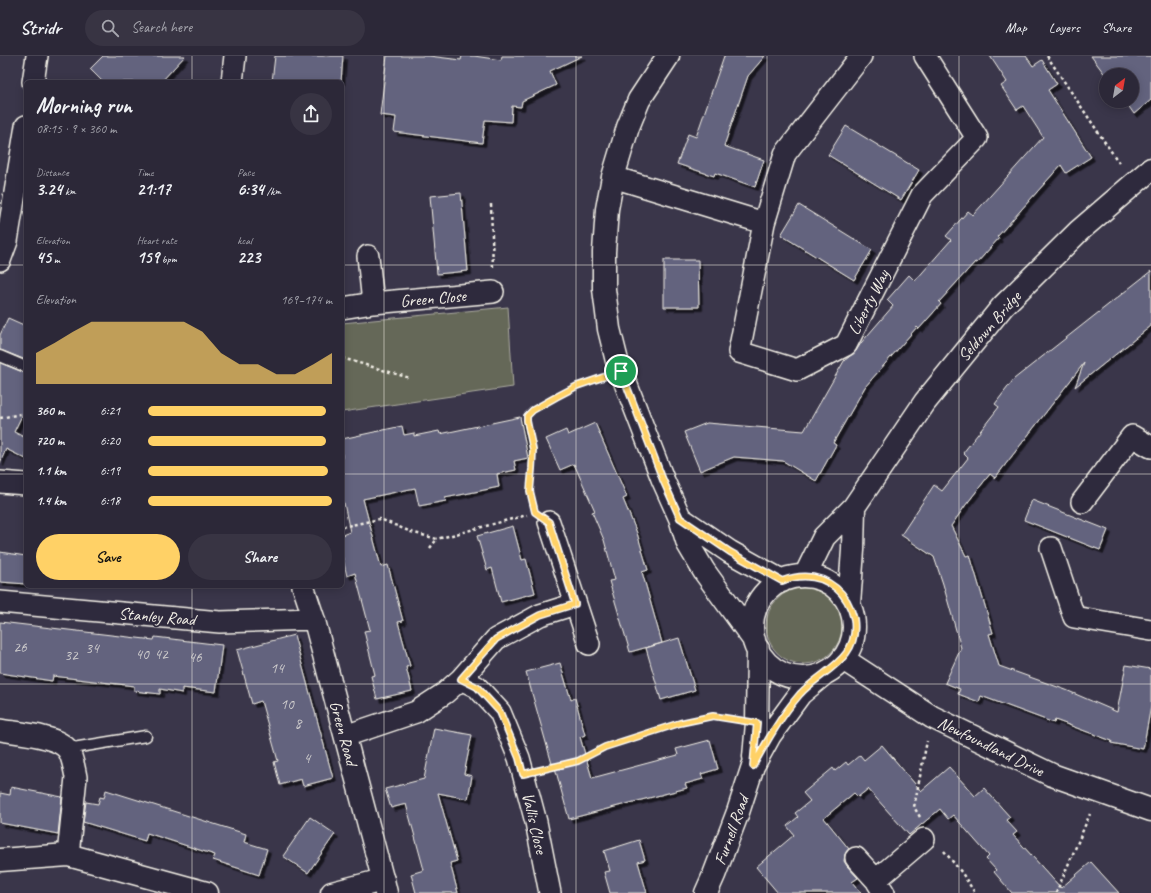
<!DOCTYPE html>
<meta charset="utf-8">
<style>
body{margin:0;font-family:Caveat,sans-serif;background:#383443;color:#f1f3f6;height:100vh;display:flex;flex-direction:column;font-size:15px;white-space:nowrap}
*{box-sizing:border-box;margin:0}
p{font-size:13px;color:#a6a6ae}
.icon{flex:none;width:22px;height:22px;fill:none;stroke:currentColor;stroke-width:2;stroke-linecap:round;stroke-linejoin:round}
.map{position:relative;flex:1;overflow:hidden}
.sheet{position:absolute;left:24px;top:24px;width:320px;height:508px;display:flex;flex-direction:column;background:#2c2838;border-radius:6px;box-shadow:0 2px 10px #0003,0 0 0 1px #484453}
.sheet>*{flex:none}
.needle{width:26px;rotate:31deg}
.controls{position:absolute;left:1099px;top:12px;display:grid;gap:8px}
.controls a{display:grid;place-items:center;width:40px;height:40px;border-radius:50%;background:#2c2838;box-shadow:0 2px 10px #0003,0 0 0 1px #484453;font-size:20px}
.pin{position:absolute;display:grid;place-items:center;width:34px;height:34px;color:#fff;margin:-17px;border:2px solid #fff;border-radius:50%;box-shadow:0 1px 4px #0007}
.round{display:grid;place-items:center;flex:none;width:42px;height:42px;border-radius:21px;background:#383443}
.headline{display:flex;align-items:center;justify-content:space-between;height:68px;padding:0 12px}
h1{font-size:22px;font-weight:800;line-height:30px}
.figures{display:grid;grid-template-columns:repeat(3,1fr);gap:6px;height:68px;padding:4px 12px}
.figures div{display:grid;align-content:center}
.figures b{font-size:17px;font-weight:800}
.figures small{font-size:11px;font-weight:400}
.figures p{font-size:11px}
.chart{height:112px;padding:8px 12px}
.chart p{display:flex;justify-content:space-between}
.chart svg{width:100%;height:72px;margin-top:4px;fill:#ffd166;opacity:.7}
.primary-button{display:flex;gap:8px;margin-top:auto;padding:8px 12px}
.primary-button a{flex:1;height:46px;border-radius:24px;background:#ffd166;color:#111;font-size:16px;font-weight:800;line-height:46px;text-align:center}
.primary-button a+a{background:#383443;color:#f1f3f6}
ul{padding:0 12px;list-style:none;font-size:13px}
li{display:grid;grid-template-columns:64px 48px 1fr;align-items:center;height:30px}
li i{height:10px;border-radius:5px;background:#ffd166}
header{display:flex;align-items:center;gap:24px;box-sizing:border-box;height:56px;padding:0 20px;background:#2c2838;border-bottom:1px solid #484453}
header strong{font-size:19px}
nav{display:flex;gap:22px;margin-inline-start:auto;font-size:14px}
.search{width:280px;height:36px;background:#383443;display:flex;align-items:center;gap:10px;box-sizing:border-box;padding:0 14px;border-radius:22px;color:#a6a6ae;font-size:15px}
.map>svg:first-child{display:block}
</style>
<header>
<strong>Stridr</strong>
<div class="search"><svg class="icon" aria-label="search" viewBox="0 0 24 24"><circle cx="10" cy="10" r="6"/><path d="M15 15l6 6"/></svg>Search here</div>
<nav><a>Map</a><a>Layers</a><a>Share</a></nav>
</header>
<div class="map">
<svg width="1151" height="837" viewBox="0 0 1151 837">
<defs>
<filter id="shadow"><feDropShadow dx="3.5" dy="3.5" stdDeviation="0" flood-color="#0009"/></filter>
</defs>
<rect width="100%" height="100%" fill="#3a364a"/>
<filter id="ink" filterUnits="userSpaceOnUse"><feTurbulence type="fractalNoise" baseFrequency=".025" numOctaves="2"/><feDisplacementMap in="SourceGraphic" scale="8" xChannelSelector="R" yChannelSelector="G"/><feConvolveMatrix kernelMatrix="1 2 1 2 8 2 1 2 1" color-interpolation-filters="sRGB"/></filter>
<g filter="url(#ink)">
<!-- green -->
<path fill="#656758" stroke="#acaca0" d="M 508,251 L 513,331 L 342,356 L 342,267 Z
M766 570a38 38 0 1 1 76 0a38 38 0 1 1-76 0Z"/>
<!-- building -->
<path fill="#64647e" stroke="#f4f1e8" filter="url(#shadow)" d="M 103,0 L 185,0 L 161,26 L 103,26 L 90,13 Z
M 275,0 L 343,0 L 341,26 L 272,26 Z
M 387,0 L 429,0 L 461,4 L 462,0 L 474,0 L 501,4 L 502,0 L 582,0 L 550,15 L 556,29 L 522,45 L 521,51 L 512,50 L 511,66 L 485,64 L 482,87 L 394,76 L 396,61 L 380,59 Z
M 724,0 L 765,0 L 748,20 L 724,90 L 764,104 L 755,131 L 715,117 L 714,120 L 677,108 L 688,78 L 696,81 Z
M 990,0 L 1026,0 L 1033,10 L 1042,4 L 1057,28 L 1048,34 L 1091,101 L 1066,117 L 1061,109 L 997,181 L 999,182 L 977,207 L 975,206 L 939,246 L 941,248 L 919,273 L 917,271 L 865,331 L 833,387 L 836,389 L 816,425 L 783,405 L 734,401 L 700,415 L 684,376 L 707,367 L 804,375 L 844,305 L 856,295 L 861,287 L 893,250 L 887,244 L 909,219 L 915,225 L 951,184 L 946,180 L 968,155 L 973,159 L 1043,81 L 1023,50 L 1017,54 L 1001,30 L 1007,26 Z
M 1091,0 L 1151,0 L 1151,44 L 1134,58 L 1125,45 L 1132,45 L 1132,19 L 1106,19 L 1106,20 Z
M 846,70 L 919,114 L 901,144 L 828,99 Z
M 461,137 L 468,215 L 437,218 L 430,140 Z
M 799,149 L 872,194 L 854,224 L 781,179 Z
M 664,204 L 698,204 L 699,251 L 664,251 Z
M 1151,215 L 1151,270 L 1075,331 L 1084,307 L 995,422 L 990,418 L 965,450 L 951,470 L 966,500 L 970,499 L 993,577 L 989,578 L 999,610 L 1066,634 L 1117,656 L 1126,609 L 1151,613 L 1151,650 L 1143,693 L 1111,687 L 1112,685 L 1055,664 L 1054,667 L 981,640 L 979,646 L 958,638 L 960,633 L 945,627 L 961,592 L 943,528 L 934,501 L 901,479 L 934,429 L 942,435 L 968,402 L 963,397 L 999,351 L 995,348 L 1014,323 Z
M 8,262 L 26,270 L 26,304 L 0,294 L 0,279 Z
M 0,307 L 26,317 L 26,351 L 14,376 L 26,382 L 26,403 L 6,393 L 0,407 Z
M 520,361 L 528,402 L 514,405 L 516,414 L 497,418 L 499,431 L 445,442 L 446,445 L 419,450 L 415,432 L 363,443 L 381,511 L 388,509 L 403,565 L 398,566 L 410,610 L 406,611 L 412,635 L 377,643 L 371,620 L 375,619 L 364,575 L 370,574 L 355,517 L 347,520 L 342,499 L 342,479 L 350,476 L 344,447 L 342,447 L 342,383 L 402,370 L 404,379 L 414,377 L 414,380 L 439,375 L 440,378 Z
M 595,367 L 627,441 L 623,443 L 637,477 L 648,514 L 642,516 L 662,587 L 630,596 L 609,525 L 615,524 L 604,484 L 592,456 L 595,455 L 574,408 L 560,414 L 546,383 L 566,374 L 568,379 Z
M 1032,444 L 1108,474 L 1100,494 L 1024,464 Z
M 513,470 L 522,504 L 526,503 L 535,537 L 501,546 L 492,512 L 487,514 L 477,480 Z
M 0,496 L 26,500 L 26,528 L 0,526 Z
M 0,566 L 154,584 L 155,581 L 222,589 L 216,636 L 182,632 L 182,637 L 160,633 L 160,638 L 134,635 L 134,630 L 53,620 L 52,625 L 0,617 Z
M 294,579 L 333,722 L 303,730 L 301,723 L 280,729 L 274,706 L 278,705 L 261,645 L 252,648 L 237,594 Z
M 679,582 L 695,634 L 661,644 L 646,592 Z
M 560,607 L 571,644 L 575,642 L 585,679 L 580,681 L 592,722 L 678,699 L 676,693 L 710,684 L 718,713 L 701,718 L 703,723 L 685,728 L 687,732 L 569,763 L 554,708 L 552,708 L 526,616 Z
M 434,672 L 472,679 L 464,718 L 472,720 L 468,743 L 438,737 L 457,805 L 450,807 L 458,837 L 416,837 L 411,818 L 424,814 L 406,748 L 391,752 L 385,733 L 424,723 Z
M 882,689 L 921,735 L 949,711 L 975,740 L 984,732 L 1010,761 L 1006,764 L 1017,776 L 1013,779 L 1061,832 L 1091,806 L 1119,837 L 1012,837 L 994,816 L 996,814 L 986,803 L 989,800 L 953,759 L 948,763 L 940,753 L 909,779 L 868,733 L 858,741 L 854,737 L 824,762 L 849,793 L 845,798 L 844,805 L 847,810 L 858,822 L 852,826 L 861,837 L 778,837 L 756,811 L 794,779 L 787,770 L 798,761 L 795,757 L 810,745 L 803,737 L 833,712 L 835,715 L 846,706 L 848,709 L 860,699 L 864,704 Z
M 11,731 L 62,741 L 58,778 L 0,767 L 0,737 L 10,739 Z
M 106,734 L 246,778 L 244,786 L 267,793 L 259,819 L 213,804 L 215,799 L 147,777 L 145,785 L 83,766 L 86,746 L 98,748 L 100,741 L 104,742 Z
M 310,761 L 335,778 L 308,817 L 283,800 Z
M 639,784 L 645,804 L 638,806 L 647,837 L 610,837 L 604,816 L 610,815 L 604,795 Z"/>
<g fill="none" stroke-linecap="round" stroke-linejoin="round">
<defs>
<path id="service" d="M 0,300 L 26,311
M 67,693 L 146,680"/>
<path id="minor" d="M 861,0 L 785,98 L 764,167 L 739,296 L 797,314 L 846,289 L 922,139 L 977,82 L 925,0
M 33,26 L 37,0
M 232,26 L 235,0
M 613,121 L 764,167
M 368,200 L 373,247
M 0,204 L 7,185 L 26,70
M 342,252 L 373,247 L 493,236
M 0,426 L 26,428
M 1082,446 L 1132,380 L 1151,391
M 549,466 L 589,588
M 1051,492 L 1074,561 L 1151,574
M 303,530 L 314,563 L 383,824
M 0,546 L 220,566 L 314,563
M 461,623 L 477,631 L 500,656 L 519,702 L 536,766 L 550,837
M 0,674 C 17,677 58,679 68,694 C 73,702 74,712 76,721 L 68,799
M 345,680 L 416,656 L 445,637 L 461,623 L 496,583 L 540,559 L 575,548
M 856,802 L 876,824
M 884,837 L 876,824 L 924,783"/>
<path id="tertiary" d="M 668,0 L 639,44 L 628,71 L 613,121 L 607,153 L 604,196 L 604,233 L 609,273 L 617,305 L 663,424 L 680,462 L 688,488 L 704,515 L 754,584
M 680,462 L 730,496 L 782,525
M 805,520 L 824,481 L 854,451 L 925,346 L 1003,250 L 1079,175 L 1151,113
M752 571a51 51 0 1 1 102 0a51 51 0 1 1-102 0Z
M 849,548 L 853,494 L 854,451
M 843,603 L 932,661 L 1052,719 L 1151,754
M 754,701 L 757,667 L 758,593
M 0,804 L 68,799 L 207,837
M 332,837 L 383,824 L 386,837
M 706,837 L 714,819 L 738,756 L 753,710 L 770,679 L 800,638 L 824,618"/>
</defs>
<!-- service casing -->
<use href="#service" stroke="#f4f1e8" stroke-width="13"/>
<!-- minor casing -->
<use href="#minor" stroke="#f4f1e8" stroke-width="24"/>
<!-- tertiary casing -->
<use href="#tertiary" stroke="#f4f1e8" stroke-width="25"/>
<!-- path -->
<path stroke="#f4f1e8" stroke-width="2.5" stroke-dasharray="3 3" stroke-linecap="butt" d="M 1047,0 L 1119,107
M 491,148 L 493,213
M 342,302 L 410,322
M 0,362 L 26,357
M 533,449 C 532,444 530,439 530,434 C 530,421 534,408 533,394 C 532,384 524,372 527,362 C 530,349 585,327 598,323
M 342,471 L 380,463 L 411,476 L 437,483 L 527,459
M 430,492 L 437,483
M 547,713 L 578,705 L 605,691 L 681,667 L 713,660 L 733,663
M 920,761 L 914,751 L 927,685
M 944,795 L 962,817 L 975,837
M 1056,837 L 1090,758"/>
<!-- service -->
<use href="#service" stroke="#2f2a3d" stroke-width="10"/>
<!-- minor -->
<use href="#minor" stroke="#2f2a3d" stroke-width="21"/>
<!-- tertiary -->
<use href="#tertiary" stroke="#2f2a3d" stroke-width="22"/>
</g>
</g>
<g fill="none" stroke-linecap="round" stroke-linejoin="round" filter="url(#ink)">
<defs>
<path id="route" d="M 621,315 L 663,424 L 680,462 L 730,496 L 782,525 C 801,518 820,519 836,532 C 846,540 851,551 854,563 C 860,604 822,614 800,638 C 781,660 767,685 753,710 L 757,667 L 713,660 L 680,667 L 605,691 L 578,705 L 523,718 L 519,702 L 500,656 L 477,631 L 461,623 L 496,583 L 540,559 L 575,548 L 549,466 L 535,456 L 530,435 L 532,413 L 533,394 L 527,365 L 527,360 L 533,354 L 556,341 L 577,330 Z"/>
</defs>
<!-- route casing -->
<use href="#route" stroke="#fff" stroke-width="8"/>
<!-- route -->
<use href="#route" stroke="#ffd166" stroke-width="5"/>
</g>
<!-- grid -->
<path fill="none" stroke="#f4f1e8" stroke-width="1" stroke-opacity="0.55" d="M 192,0 L 192,26M 384,0 L 384,837M 576,0 L 576,837M 767,0 L 767,837M 959,0 L 959,837M 0,209 L 26,209M 342,209 L 1151,209M 0,418 L 26,418M 342,418 L 1151,418M 192,530 L 192,837M 0,628 L 1151,628"/>
<g text-anchor="middle" stroke-width="3.5" stroke-linejoin="round" paint-order="stroke">
<!-- number labels -->
<g font-size="15" fill="#d0cece">
<text x="20" y="596">26</text>
<text x="92" y="597">34</text>
<text x="142" y="603">40</text>
<text x="161" y="603">42</text>
<text x="71" y="604">32</text>
<text x="195" y="606">46</text>
<text x="277" y="617">14</text>
<text x="287" y="653">10</text>
<text x="298" y="672">8</text>
<text x="307" y="707">4</text>
</g>
<!-- street labels -->
<g font-size="17" fill="#f4f1e8" stroke="#2f2a3d">
<text transform="translate(433 242) rotate(-5)" y="6">Green Close</text>
<text transform="translate(868 246) rotate(-63)" y="6">Liberty Way</text>
<text transform="translate(989 270) rotate(-49)" y="6">Seldown Bridge</text>
<text transform="translate(157 560) rotate(5)" y="6">Stanley Road</text>
<text transform="translate(344 677) rotate(75)" y="6">Green Road</text>
<text transform="translate(991 690) rotate(26)" y="6">Newfoundland Drive</text>
<text transform="translate(535 767) rotate(77)" y="6">Vallis Close</text>
<text transform="translate(731 774) rotate(-70)" y="6">Furnell Road</text>
</g>
</g>
</svg>
<div class="controls">
<a><svg class="needle" viewBox="-14 -14 28 28"><path d="M0-13l5 13h-10z" fill="#e53935"/><path d="M0 13l5-13h-10z" fill="#a6a6ae"/></svg></a>
</div>
<div class="pin" style="left:621px;top:315px;background:#1e9e55"><svg class="icon" aria-label="arrive" viewBox="0 0 24 24"><path d="M6 21V4h12l-3 4 3 4H6"/></svg></div>
<section class="sheet">
<div class="headline"><div><h1>Morning run</h1><p>08:15 · 9 × 360 m</p></div><a class="round"><svg class="icon" aria-label="share" viewBox="0 0 24 24"><path d="M12 15V3M7 8l5-5 5 5M5 13v7h14v-7"/></svg></a></div>
<div class="figures">
<div><p>Distance</p><b>3.24<small> km</small></b></div>
<div><p>Time</p><b>21:17</b></div>
<div><p>Pace</p><b>6:34<small> /km</small></b></div>
</div>
<div class="figures">
<div><p>Elevation</p><b>45<small> m</small></b></div>
<div><p>Heart rate</p><b>159<small> bpm</small></b></div>
<div><p>kcal</p><b>223</b></div>
</div>
<div class="chart"><p><span>Elevation</span>169–174 m</p>
<svg viewBox="0 0 160 44" preserveAspectRatio="none"><path d="M0 44V25L10 19L20 12L30 6L40 6L50 6L60 6L70 6L80 6L90 12L100 25L110 32L120 32L130 38L140 38L150 32L160 25V44z"/></svg>
</div>
<ul>
<li><b>360 m</b>6:21<i style="width:97%"></i></li>
<li><b>720 m</b>6:20<i style="width:97%"></i></li>
<li><b>1.1 km</b>6:19<i style="width:98%"></i></li>
<li><b>1.4 km</b>6:18<i style="width:100%"></i></li>
</ul>
<div class="primary-button"><a>Save</a><a>Share</a></div>
</section>
</div>
